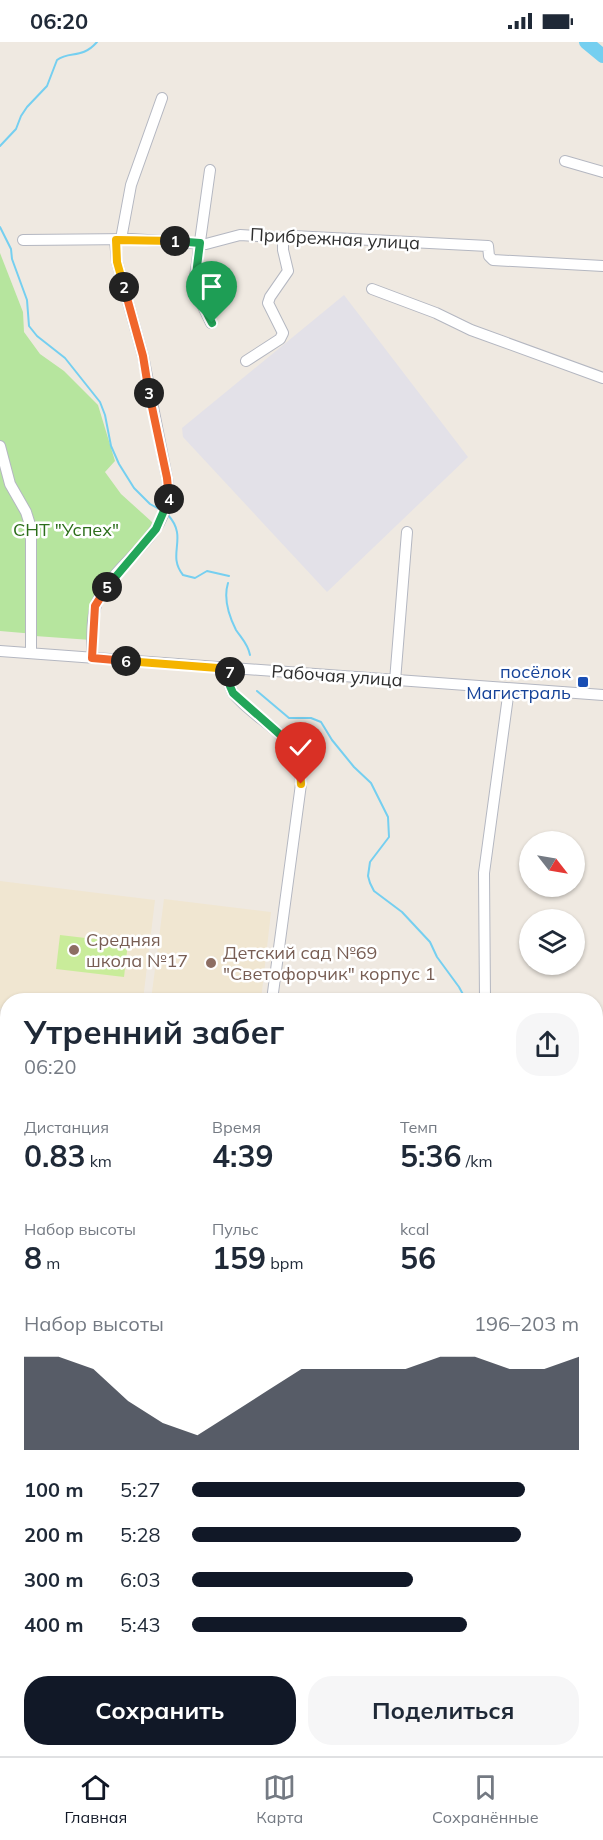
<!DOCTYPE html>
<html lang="ru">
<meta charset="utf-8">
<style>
body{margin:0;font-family:Mulish,sans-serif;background:#f6f6f7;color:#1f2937;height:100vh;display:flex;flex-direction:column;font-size:22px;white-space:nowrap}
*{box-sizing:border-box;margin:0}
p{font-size:20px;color:#747a83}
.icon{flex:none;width:33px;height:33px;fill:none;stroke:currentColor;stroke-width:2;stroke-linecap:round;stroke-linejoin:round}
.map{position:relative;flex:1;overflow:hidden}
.panel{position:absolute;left:0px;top:951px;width:603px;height:764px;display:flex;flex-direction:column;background:#fff;border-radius:24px 24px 0 0;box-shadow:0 2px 4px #0004}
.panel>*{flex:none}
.needle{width:39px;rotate:121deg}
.controls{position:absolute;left:519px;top:789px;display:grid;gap:12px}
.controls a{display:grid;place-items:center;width:66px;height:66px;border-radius:50%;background:#fff;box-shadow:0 2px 4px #0004;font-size:30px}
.pin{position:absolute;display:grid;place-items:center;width:51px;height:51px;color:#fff;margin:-62px -26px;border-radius:50% 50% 50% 0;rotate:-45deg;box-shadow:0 0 6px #0007}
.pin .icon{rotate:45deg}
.km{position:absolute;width:30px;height:30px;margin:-15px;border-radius:50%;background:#222;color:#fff;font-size:16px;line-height:30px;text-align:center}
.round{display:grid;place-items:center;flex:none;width:63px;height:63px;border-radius:24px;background:#f6f6f7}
.overview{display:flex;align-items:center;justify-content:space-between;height:102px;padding:0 24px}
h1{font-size:33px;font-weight:700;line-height:45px}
.stats{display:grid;grid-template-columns:repeat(3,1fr);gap:9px;height:102px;padding:6px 24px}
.stats div{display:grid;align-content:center}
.stats b{font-size:30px;font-weight:700}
.stats small{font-size:16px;font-weight:400}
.stats p{font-size:16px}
.chart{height:168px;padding:12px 24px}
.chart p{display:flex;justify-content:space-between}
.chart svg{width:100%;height:108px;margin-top:6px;fill:#111827;opacity:.7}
.button{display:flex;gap:12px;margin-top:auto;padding:12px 24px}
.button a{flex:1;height:69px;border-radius:24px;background:#111827;color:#fff;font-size:24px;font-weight:700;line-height:69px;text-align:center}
.button a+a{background:#f6f6f7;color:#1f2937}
ul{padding:0 24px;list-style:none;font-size:20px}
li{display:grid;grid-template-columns:96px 72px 1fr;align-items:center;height:45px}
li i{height:15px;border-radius:8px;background:#111827}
.status{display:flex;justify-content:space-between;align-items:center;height:42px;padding:0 30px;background:#fff;direction:ltr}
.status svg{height:16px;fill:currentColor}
.tabs{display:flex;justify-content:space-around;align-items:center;height:84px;border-top:2px solid #e0e1e3;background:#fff;font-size:16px;color:#747a83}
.tabs a{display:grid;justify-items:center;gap:3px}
.tabs .active{color:#111827}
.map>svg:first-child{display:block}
</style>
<div class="status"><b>06:20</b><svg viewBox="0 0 49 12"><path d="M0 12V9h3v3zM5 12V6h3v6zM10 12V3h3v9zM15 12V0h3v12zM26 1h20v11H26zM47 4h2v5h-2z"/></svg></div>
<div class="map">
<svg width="603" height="1714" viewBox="0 0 603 1714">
<rect width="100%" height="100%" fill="#efe9e1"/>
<!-- industrial -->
<path fill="#e3e1e8" d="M 344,253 L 468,415 L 327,550 L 183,395 L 182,386 Z
M 0,1244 L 8,1246 L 7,1477 L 0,1476 Z"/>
<!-- education -->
<path fill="#f0e6d1" d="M 0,839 L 155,858 L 143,958 L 8,958 L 7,967 L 0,966 Z
M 164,857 L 271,870 L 261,958 L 151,958 Z"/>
<!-- green -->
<path fill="#b6e59e" d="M 0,211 L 23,270 L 24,290 L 40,312 L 64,329 L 98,363 L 115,419 L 105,430 L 121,452 L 152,480 L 152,487 L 93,558 L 91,598 L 35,594 L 35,592 L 0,589 Z"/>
<!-- pitch -->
<path fill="#c9ec9a" d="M 60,893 L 128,901 L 124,935 L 56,927 Z"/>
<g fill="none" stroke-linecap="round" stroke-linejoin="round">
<!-- stream -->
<path stroke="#75cff0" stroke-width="2" d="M 0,104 L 16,87 L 21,74 L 27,65 L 47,44 L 57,18 C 70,8 81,18 97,0
M 0,185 L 11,207 L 12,217 L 27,258 L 29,284 L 37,294 L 65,316 L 100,360 L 105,373 L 111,404 L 119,422 L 134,446 L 150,462 L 159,467
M 168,473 C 189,496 166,512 183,533 L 195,536 L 207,529 L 229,534
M 228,541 C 223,557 229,574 236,588 C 242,597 248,602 250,613
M 257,649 L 289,676 L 311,676 L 321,680 L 332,698 L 354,725 L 371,741 L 388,775 L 389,795 L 370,820 L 368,834 L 370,841 L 374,849 L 402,870 L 430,900 L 437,915 L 459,945 L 466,958
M 596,1346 L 599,1349 L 603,1367"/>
<!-- river -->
<path stroke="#75cff0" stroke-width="14" d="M 586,0 L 603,14"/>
<defs>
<path id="minor" d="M 565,119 L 603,130
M 210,128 L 195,235 L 199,256 L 211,281
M 121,197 L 131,143 L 162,56
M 23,198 L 132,197 L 206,202 L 240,193 L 289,196 L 293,194 L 488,204 L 489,214 L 493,218 L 603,224
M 372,247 L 436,271 L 471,288 L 603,336
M 246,319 L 280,297 L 283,291 L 268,261 L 270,255 L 288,229 L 283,208 L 283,196
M 0,404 L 10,442 L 26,470 L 31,486 L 31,611
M 0,609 L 603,653
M 92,616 C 93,598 90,573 99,556 C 121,513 176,492 167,436 L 143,314 L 117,220 L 115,198
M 231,626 L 230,644 L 233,651 C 261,685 300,690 301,742 L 272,958
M 395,639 L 407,490
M 485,958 L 484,831 L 509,647
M 596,1026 L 603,1024
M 0,1185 L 8,1185
M 596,1467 L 603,1477
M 0,1604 L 8,1606
M 596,1653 L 596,1664
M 259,1714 L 260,1707
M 481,1714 L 482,1707
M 588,1714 L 589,1707"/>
</defs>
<!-- minor casing -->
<use href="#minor" stroke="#b4b7c1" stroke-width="12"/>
<!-- minor -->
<use href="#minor" stroke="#fff" stroke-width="10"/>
</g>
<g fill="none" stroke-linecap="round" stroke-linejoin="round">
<defs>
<path id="split-1" d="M 175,199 L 200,201 C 195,241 192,243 212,281"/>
<path id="split-2" d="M 124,245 L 117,220 L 116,198 L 175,199"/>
<path id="split-3" d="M 124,245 L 143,314 L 149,351"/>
<path id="split-4" d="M 149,351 L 167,436 L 169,457"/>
<path id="split-5" d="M 107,545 L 156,487 L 169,457"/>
<path id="split-6" d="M 107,545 L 95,564 L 92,616 L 126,619"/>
<path id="split-7" d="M 126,619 L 231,627 L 230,630"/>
<path id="split-8" d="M 230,630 L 230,644 L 233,651 L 284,696 L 295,710"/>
<path id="split-9" d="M 295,710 L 300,724 L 301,742"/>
</defs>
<!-- split-1 casing -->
<use href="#split-1" stroke="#fff" stroke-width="12"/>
<!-- split-2 casing -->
<use href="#split-2" stroke="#fff" stroke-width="12"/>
<!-- split-3 casing -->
<use href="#split-3" stroke="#fff" stroke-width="12"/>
<!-- split-4 casing -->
<use href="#split-4" stroke="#fff" stroke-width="12"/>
<!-- split-5 casing -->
<use href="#split-5" stroke="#fff" stroke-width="12"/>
<!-- split-6 casing -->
<use href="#split-6" stroke="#fff" stroke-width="12"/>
<!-- split-7 casing -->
<use href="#split-7" stroke="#fff" stroke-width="12"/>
<!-- split-8 casing -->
<use href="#split-8" stroke="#fff" stroke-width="12"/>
<!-- split-9 casing -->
<use href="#split-9" stroke="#fff" stroke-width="12"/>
<!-- split-1 -->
<use href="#split-1" stroke="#22a559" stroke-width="8"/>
<!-- split-2 -->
<use href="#split-2" stroke="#f5b400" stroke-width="8"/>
<!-- split-3 -->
<use href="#split-3" stroke="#f0652b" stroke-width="8"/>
<!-- split-4 -->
<use href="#split-4" stroke="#f0652b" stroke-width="8"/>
<!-- split-5 -->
<use href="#split-5" stroke="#22a559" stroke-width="8"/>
<!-- split-6 -->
<use href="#split-6" stroke="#f0652b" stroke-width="8"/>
<!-- split-7 -->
<use href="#split-7" stroke="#f5b400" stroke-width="8"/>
<!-- split-8 -->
<use href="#split-8" stroke="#22a559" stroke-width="8"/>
<!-- split-9 -->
<use href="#split-9" stroke="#f5b400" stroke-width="8"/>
</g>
<!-- markers -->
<rect fill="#1a4fb4" stroke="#fff" stroke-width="2" x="577" y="634" width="12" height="12" rx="3"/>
<g fill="#8d6e63" stroke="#fff" stroke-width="2">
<circle cx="74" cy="908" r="6"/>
<circle cx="211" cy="921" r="6"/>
</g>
<g text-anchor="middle" stroke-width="5" stroke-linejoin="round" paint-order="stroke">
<!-- street labels -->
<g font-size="18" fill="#2e2e2e" stroke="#fff">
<text transform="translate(335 197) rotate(3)" y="6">Прибрежная улица</text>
<text transform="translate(337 634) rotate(4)" y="6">Рабочая улица</text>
</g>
<!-- park labels -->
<g font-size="18" fill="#2c6e1b" stroke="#fff">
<text x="66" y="494">СНТ "Успех"</text>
</g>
<!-- transit labels -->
<g font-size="18" fill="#164399" stroke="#fff" text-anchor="end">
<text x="571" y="636">посёлок<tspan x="571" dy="21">Магистраль</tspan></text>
</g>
<!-- education labels -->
<g font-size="18" fill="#785e54" stroke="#fff" text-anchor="start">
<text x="86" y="904">Средняя<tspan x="86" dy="21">школа №17</tspan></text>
<text x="223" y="917">Детский сад №69<tspan x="223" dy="21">"Светофорчик" корпус 1</tspan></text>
</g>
</g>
</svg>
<div class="controls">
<a><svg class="needle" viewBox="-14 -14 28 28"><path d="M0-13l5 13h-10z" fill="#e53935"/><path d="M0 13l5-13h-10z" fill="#747a83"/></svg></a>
<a><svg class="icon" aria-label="layers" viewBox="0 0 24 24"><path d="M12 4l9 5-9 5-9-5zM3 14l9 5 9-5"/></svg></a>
</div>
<div class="pin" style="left:212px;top:281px;background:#1e9e55"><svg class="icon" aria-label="arrive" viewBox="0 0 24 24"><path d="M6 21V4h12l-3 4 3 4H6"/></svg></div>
<div class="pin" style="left:301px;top:742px;background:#d93025"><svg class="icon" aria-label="check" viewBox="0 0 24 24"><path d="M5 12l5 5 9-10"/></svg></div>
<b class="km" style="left:175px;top:199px">1</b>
<b class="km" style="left:124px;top:245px">2</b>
<b class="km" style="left:149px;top:351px">3</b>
<b class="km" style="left:169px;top:457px">4</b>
<b class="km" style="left:107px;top:545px">5</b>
<b class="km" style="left:126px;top:619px">6</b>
<b class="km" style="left:230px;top:630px">7</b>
<section class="panel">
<div class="overview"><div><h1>Утренний забег</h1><p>06:20</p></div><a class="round"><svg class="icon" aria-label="share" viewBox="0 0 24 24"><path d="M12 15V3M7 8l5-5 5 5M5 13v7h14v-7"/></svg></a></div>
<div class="stats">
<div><p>Дистанция</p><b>0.83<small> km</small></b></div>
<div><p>Время</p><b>4:39</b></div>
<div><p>Темп</p><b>5:36<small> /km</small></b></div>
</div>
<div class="stats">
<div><p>Набор высоты</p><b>8<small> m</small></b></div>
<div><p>Пульс</p><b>159<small> bpm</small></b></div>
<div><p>kcal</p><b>56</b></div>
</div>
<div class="chart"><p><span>Набор высоты</span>196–203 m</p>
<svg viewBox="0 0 160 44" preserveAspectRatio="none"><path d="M0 44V6L10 6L20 11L30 24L40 33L50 38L60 29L70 20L80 11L90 11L100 11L110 11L120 6L130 6L140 11L150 11L160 6V44z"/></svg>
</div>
<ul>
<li><b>100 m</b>5:27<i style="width:86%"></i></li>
<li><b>200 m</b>5:28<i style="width:85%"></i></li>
<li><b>300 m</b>6:03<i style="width:57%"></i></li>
<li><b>400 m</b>5:43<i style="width:71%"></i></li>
</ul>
<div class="button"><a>Сохранить</a><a>Поделиться</a></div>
</section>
</div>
<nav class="tabs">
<a class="active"><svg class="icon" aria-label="home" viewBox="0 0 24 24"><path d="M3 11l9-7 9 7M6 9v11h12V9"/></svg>Главная</a>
<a><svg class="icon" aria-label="map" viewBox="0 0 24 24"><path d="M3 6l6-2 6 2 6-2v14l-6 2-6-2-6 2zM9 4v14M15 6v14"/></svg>Карта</a>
<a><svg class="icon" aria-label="saved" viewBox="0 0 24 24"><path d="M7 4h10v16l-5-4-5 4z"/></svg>Сохранённые</a>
</nav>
